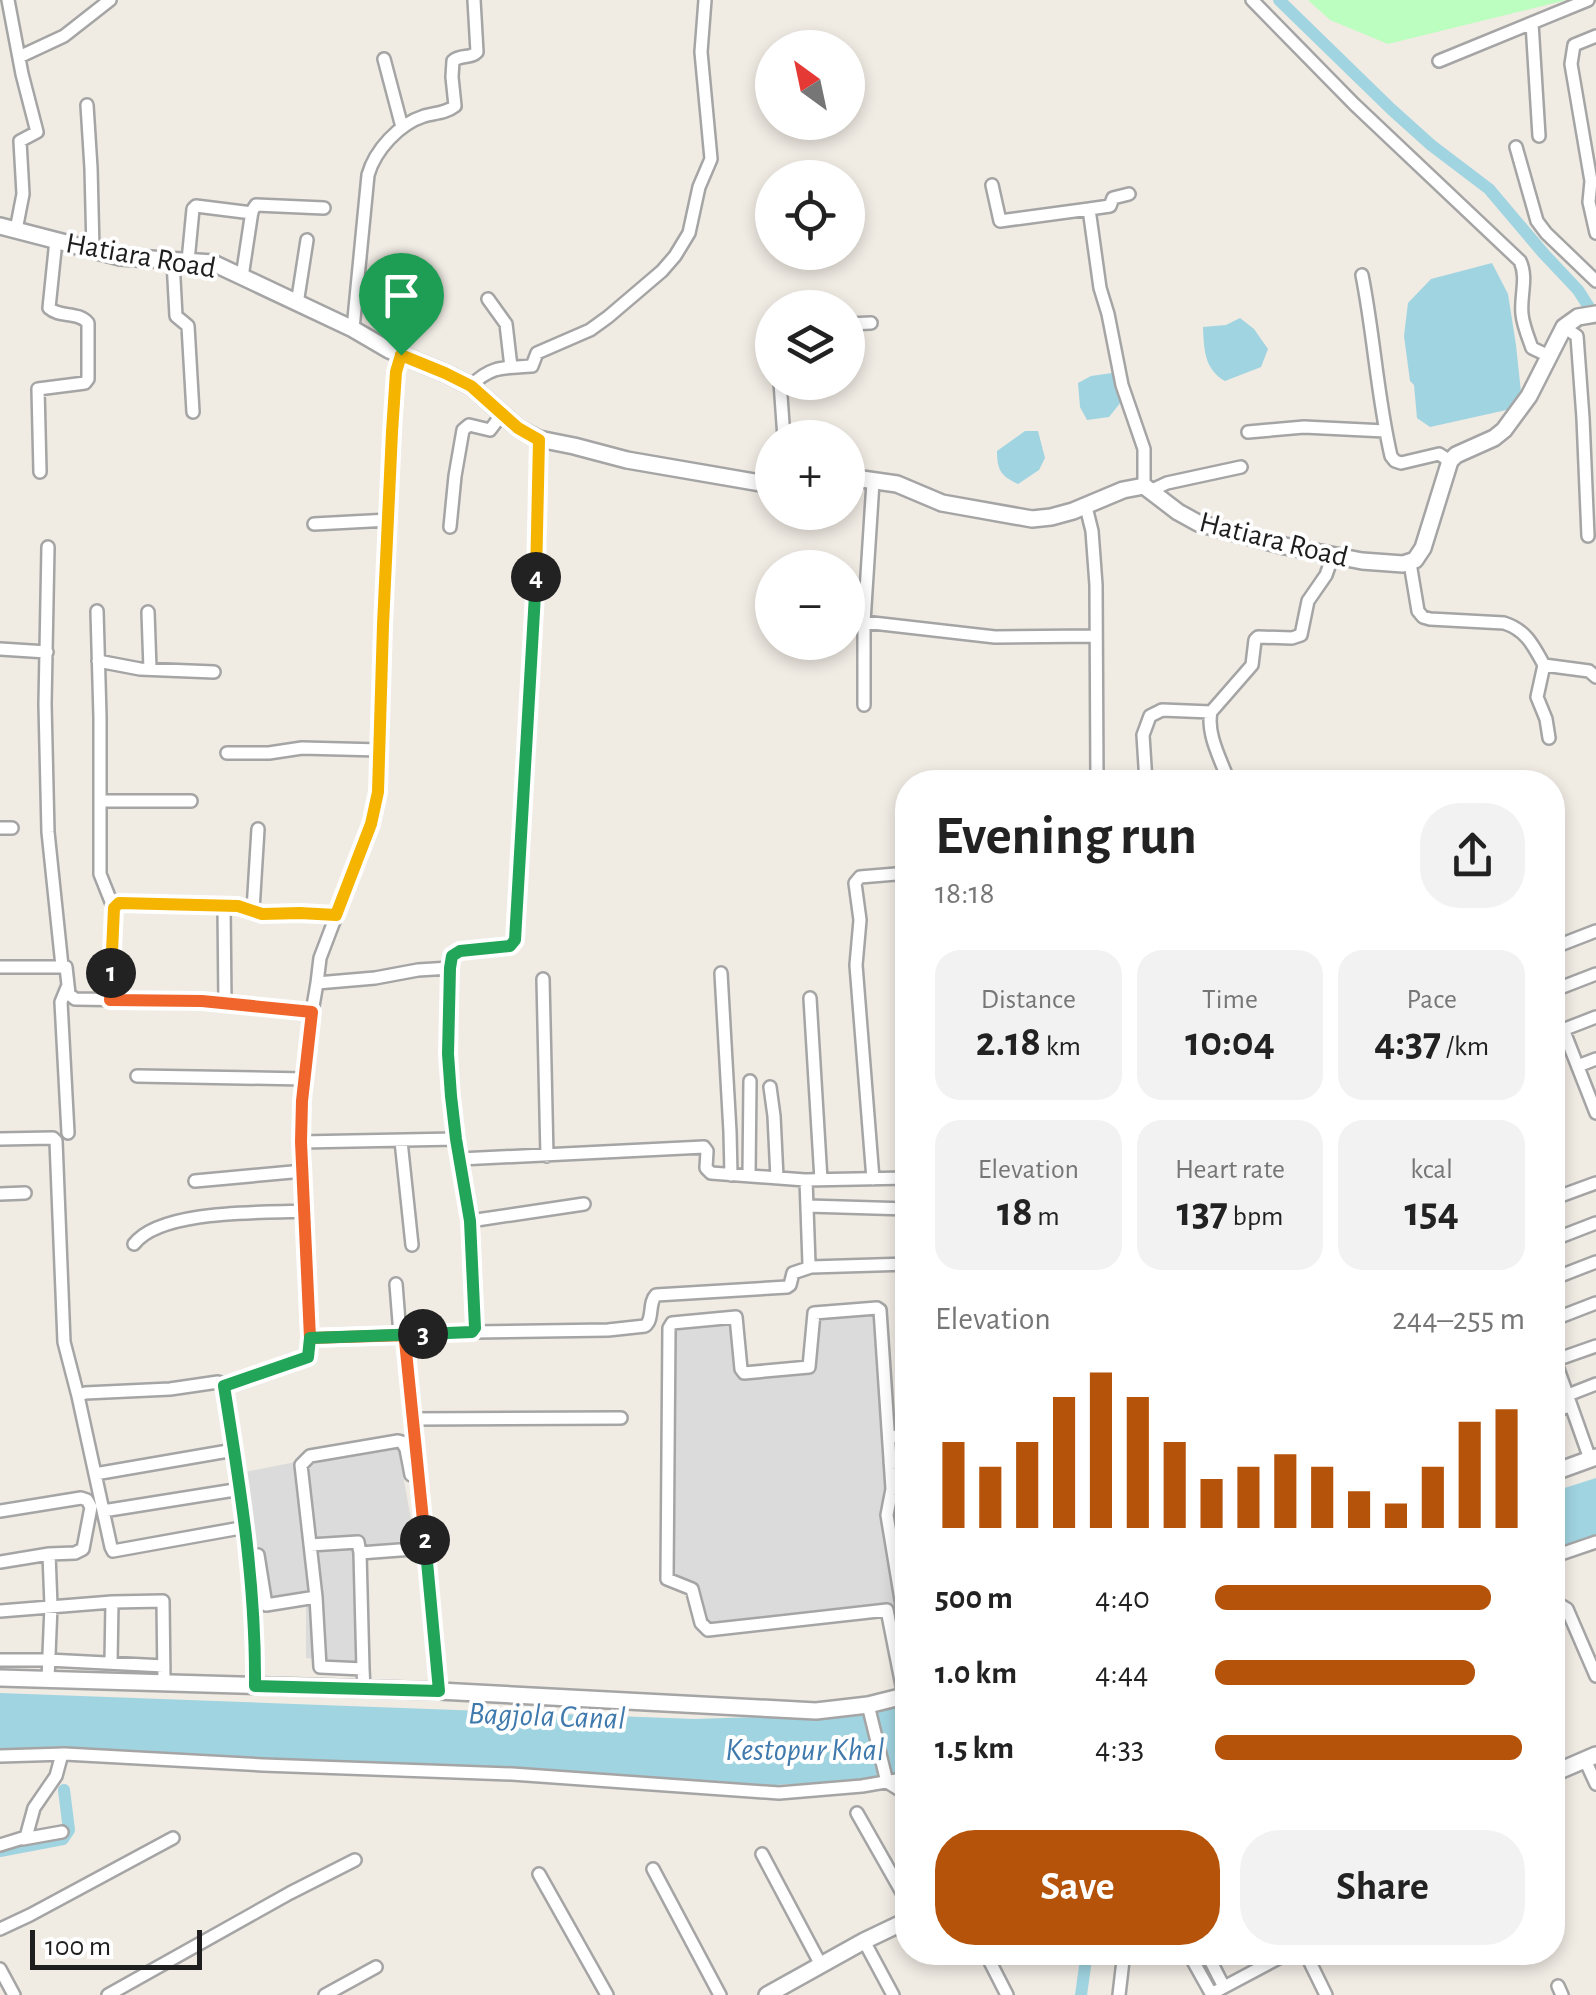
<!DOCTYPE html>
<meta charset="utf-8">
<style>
body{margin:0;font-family:"Alegreya Sans",sans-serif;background:#f2f2f2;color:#222;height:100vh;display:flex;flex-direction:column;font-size:38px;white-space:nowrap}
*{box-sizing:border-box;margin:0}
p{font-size:32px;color:#767676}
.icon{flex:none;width:55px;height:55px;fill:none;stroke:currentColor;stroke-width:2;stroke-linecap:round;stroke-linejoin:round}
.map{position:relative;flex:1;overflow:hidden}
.drawer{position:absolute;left:895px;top:770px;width:670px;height:1195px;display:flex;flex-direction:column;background:#fff;border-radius:40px;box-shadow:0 5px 15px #0003}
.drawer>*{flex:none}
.needle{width:65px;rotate:327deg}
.fabs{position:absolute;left:755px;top:30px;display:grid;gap:20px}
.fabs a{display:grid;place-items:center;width:110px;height:110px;border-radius:50%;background:#fff;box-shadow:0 5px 15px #0003;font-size:50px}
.scale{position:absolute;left:30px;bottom:25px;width:172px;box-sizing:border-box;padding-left:10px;border:5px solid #1e1e1e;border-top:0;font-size:28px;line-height:35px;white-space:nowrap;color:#1e1e1e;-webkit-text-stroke:8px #fff;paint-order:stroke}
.pin{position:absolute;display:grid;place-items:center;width:85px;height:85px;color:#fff;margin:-102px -42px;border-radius:50% 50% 50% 0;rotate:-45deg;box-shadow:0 0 10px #0007}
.pin .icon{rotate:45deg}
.km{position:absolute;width:50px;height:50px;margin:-25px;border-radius:50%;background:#222;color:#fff;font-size:28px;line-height:50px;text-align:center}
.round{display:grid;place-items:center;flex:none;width:105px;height:105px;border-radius:40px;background:#f2f2f2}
.headline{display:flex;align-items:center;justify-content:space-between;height:170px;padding:0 40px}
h1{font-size:55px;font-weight:700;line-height:75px}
.figures{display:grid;grid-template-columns:repeat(3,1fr);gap:15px;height:170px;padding:10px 40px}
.figures div{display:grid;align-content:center;border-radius:25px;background:#f2f2f2;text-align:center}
.figures b{font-size:42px;font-weight:700}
.figures small{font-size:28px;font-weight:400}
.figures p{font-size:28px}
.chart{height:280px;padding:20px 40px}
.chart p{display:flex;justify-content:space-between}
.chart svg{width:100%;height:180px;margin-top:10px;stroke:#b45309;stroke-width:6}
.cta{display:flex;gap:20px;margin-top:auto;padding:20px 40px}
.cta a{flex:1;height:115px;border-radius:40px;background:#b45309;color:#fff;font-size:40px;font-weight:700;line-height:115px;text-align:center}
.cta a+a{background:#f2f2f2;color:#222}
ul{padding:0 40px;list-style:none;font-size:32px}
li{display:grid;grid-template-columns:160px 120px 1fr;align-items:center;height:75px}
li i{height:25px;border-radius:12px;background:#b45309}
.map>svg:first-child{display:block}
</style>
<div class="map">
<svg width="1596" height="1995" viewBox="0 0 1596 1995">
<rect width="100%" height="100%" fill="#f0ebe3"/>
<!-- residential -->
<path fill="#dcdbdb" d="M 879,1308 L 888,1418 L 907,1415 L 907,1680 L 902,1681 L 887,1610 L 708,1630 L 693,1592 L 669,1581 L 669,1328 L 734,1316 L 741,1369 L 806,1369 L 814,1314 Z
M 397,1442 L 416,1547 L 362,1558 L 359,1663 L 306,1658 L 306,1601 L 249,1607 L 235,1474 Z"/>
<!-- park -->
<path fill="#bcfebf" d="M 1308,0 L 1566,0 L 1388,44 L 1330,20 Z"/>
<!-- water -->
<path fill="#a0d4e1" d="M 1492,263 L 1508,294 L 1516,345 L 1521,392 L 1511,409 L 1430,427 L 1417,418 L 1414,385 L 1410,381 L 1404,336 L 1408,303 L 1431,279 Z
M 1240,318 L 1254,329 L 1268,349 L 1261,367 L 1225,381 C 1204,369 1204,349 1203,327 L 1226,325 Z
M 1119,372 L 1117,381 L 1121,402 L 1109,417 L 1087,420 L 1080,407 L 1078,383 L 1091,376 Z
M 1025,431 L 1038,431 L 1045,458 L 1039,470 L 1018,484 C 1001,476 997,470 997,451 Z
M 1596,1478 L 1596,1550 L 1553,1564 L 1552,1492 Z
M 0,1693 L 695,1719 L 877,1713 L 907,1703 L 907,1769 L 872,1780 L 775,1785 L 0,1752 Z"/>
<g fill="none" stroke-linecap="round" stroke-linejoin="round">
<!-- canal -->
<path stroke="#a0d4e1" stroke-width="12" d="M 1279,0 L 1391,109 L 1431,145 L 1489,189 L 1544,254 L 1578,290 L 1596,318
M 0,1851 L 63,1839 L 69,1830 L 64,1790
M 1081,1995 L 1087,1952"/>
<defs>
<path id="minor" d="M 8,0 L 22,74 L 37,132 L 20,141 L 23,194 L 16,230
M 1252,0 L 1354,104 L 1520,261 C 1528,278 1520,296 1522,314 C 1523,325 1528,337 1532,348 L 1549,356
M 1532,23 L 1539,136
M 1596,36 L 1574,45 L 1571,64 L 1591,181 L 1589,202 L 1596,233
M 19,57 L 64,36 L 110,0
M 384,59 L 402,127
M 1439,61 L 1588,0
M 87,105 L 91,168 L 93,250
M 1516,147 L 1537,221 L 1546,233 L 1596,281
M 992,185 L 1000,221 L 1089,209 L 1100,288 L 1108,314 L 1122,385 L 1144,449 L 1144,486
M 1089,209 L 1110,206 L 1113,198 L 1129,194
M 173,261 L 176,316 L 188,326 L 193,412
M 188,261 L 193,209 L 196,206 L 252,213
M 1362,275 C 1374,335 1377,396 1391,456 L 1395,461 L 1401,463 L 1439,454 L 1450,461
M 242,277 L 252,211 L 256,205 L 324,208
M 488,299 L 506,324 L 511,367
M 297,304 L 307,240
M 848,324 L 871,323
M 1564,327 L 1577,336 L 1583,418 L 1588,536
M 353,329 L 368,175 C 375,150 399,124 424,116 C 435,113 446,113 455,106 L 452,77 L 453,61 C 460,54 471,59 477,52 L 474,0
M 780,382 L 784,438
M 471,386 C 491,365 505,368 532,366 L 537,353 L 590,330 L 608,317 L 662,271 L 675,256 L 689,233 L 699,187 L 711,159 L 701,52 L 705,0
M 1248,432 L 1304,427 L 1385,431
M 40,472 L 38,389 L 85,383 L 88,379 L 88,323 C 78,311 60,318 49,308 L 56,240
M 1150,491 L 1167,483 L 1241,467
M 1086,507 L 1092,531 L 1096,585 L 1097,782
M 314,524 L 389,520
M 450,527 L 455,476 L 463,430 L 469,425 L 490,430 L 502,414
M 48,547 L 45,704 L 48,832 L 62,966
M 1410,563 L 1418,611 L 1423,617 L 1430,619 L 1504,623 C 1526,630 1533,645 1544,665 L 1589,671 L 1596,677
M 97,611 L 100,717 L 100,874 L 114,909
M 148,612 L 150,669
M 864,622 L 873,482
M 0,649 L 47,652
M 98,661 L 140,669 L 214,672
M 1544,665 L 1537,697 L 1546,719 L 1549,738
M 864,705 L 864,622 L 995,637 L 1096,636
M 227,753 L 269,753 L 302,748 L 380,750
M 1146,782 L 1143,735 L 1150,716 L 1162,710 L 1211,712
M 1229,782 C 1222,762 1206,734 1211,712 L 1252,665 L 1255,640 L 1258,637 L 1292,638 L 1301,635 L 1308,601 L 1326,575 L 1333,555
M 100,801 L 191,801
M 0,828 L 12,828
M 224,906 L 225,1004
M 253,910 L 258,829
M 1552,948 L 1596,931
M 0,967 L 66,967 L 69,994 L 75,999 L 202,1001 L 312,1012
M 721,973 L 730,1132 L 731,1175
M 543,979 L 547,1156
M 317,983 L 320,958 L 371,824 L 378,792 L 383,625 L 393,432 L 396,372 L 401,355
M 68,985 L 61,1002 L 68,1133
M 1552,991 L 1596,974
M 810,998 L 821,1180
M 110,1000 L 114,909 L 117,904 L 168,903 L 237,907 L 262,914 L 336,915
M 1563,1029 L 1596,1113
M 1552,1034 L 1596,1017
M 1578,1066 L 1596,1059
M 137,1076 L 305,1079
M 770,1087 L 774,1116 L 777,1178
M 0,1139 L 53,1138 L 56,1141 L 64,1342 L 78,1396
M 401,1141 L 412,1245
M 301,1142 L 456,1139
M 460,1159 L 704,1147 L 707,1151 L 706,1168 L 711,1173 L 805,1180 L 908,1178
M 749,1176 L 750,1081
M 873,1179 L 856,965 L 860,920 L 855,883 L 860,877 L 908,873
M 806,1180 L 809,1264 L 811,1267 L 908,1264
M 195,1181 L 303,1171
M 0,1194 L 25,1193
M 1552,1199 L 1596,1183
M 808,1206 L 908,1209
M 470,1221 L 584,1204
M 1552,1240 L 1596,1223
M 134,1244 C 161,1209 262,1213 305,1211
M 1552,1279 L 1596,1262
M 396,1284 L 400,1335
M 1552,1320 L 1596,1303
M 474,1332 L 608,1330 L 645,1326 C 654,1319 648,1303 656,1295 L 787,1287 L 790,1285 L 793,1273 L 811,1267
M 310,1338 L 408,1335
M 1552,1352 L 1590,1459
M 1556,1360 L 1596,1346
M 224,1386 L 310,1355 L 302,1119 L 312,1012 L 317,983 L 375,978 L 418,970 L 450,968
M 1568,1395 L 1596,1384
M 1552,1411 L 1571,1406
M 412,1419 L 621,1418
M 889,1437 L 908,1435
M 890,1463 L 908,1462
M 95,1474 L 234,1450
M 892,1489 L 908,1487
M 0,1511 L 81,1498 L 87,1500 L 91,1507 L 83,1549 L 75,1553 L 49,1554
M 103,1511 L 241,1489
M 246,1527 L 113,1551 L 111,1547 L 78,1396 L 85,1393 L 170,1389 L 218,1382 L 223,1384 L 244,1508 C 250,1567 256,1626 255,1685
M 310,1545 L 358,1542 L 360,1553 L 413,1549 L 419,1544 L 418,1533
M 360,1553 L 363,1669
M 258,1555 L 266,1605 L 316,1597
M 1552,1557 L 1596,1542
M 0,1562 L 49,1554 L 51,1606 L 48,1679
M 1552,1608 L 1562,1606 L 1567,1609 L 1596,1676
M 0,1611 L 112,1602 L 163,1601 L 164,1682
M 0,1660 L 48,1660 L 164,1666
M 111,1663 L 112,1602
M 364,1689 L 363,1669 L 320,1667 L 316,1597 L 301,1465 L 310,1456 L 398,1441 L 402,1442 L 406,1449 L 411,1475
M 439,1691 L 405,1341 L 406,1337 L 412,1334 L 472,1333 L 475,1328 L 469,1207 L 456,1139 L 451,1096 L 448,1054 L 450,968 L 453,955 L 459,951 L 510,945 L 515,940 L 539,529 L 539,439
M 904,1696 L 887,1610 L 708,1630 L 701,1623 L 692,1589 L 667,1579 L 669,1328 L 672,1323 L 736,1317 L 741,1369 L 744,1373 L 809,1367 L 814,1313 L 877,1308 L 880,1310 L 892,1489 L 887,1515 L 908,1642
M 868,1705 L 887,1782 L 908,1795
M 0,1756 L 65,1754 L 263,1765 L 512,1774 L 779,1793 L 862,1786 L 908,1778
M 1585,1760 L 1596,1784
M 857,1813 L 908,1903
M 23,1839 L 62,1832
M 0,1845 L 26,1837 L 34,1808 L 56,1776 L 62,1754
M 762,1854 L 821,1965
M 653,1869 L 720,1995
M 539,1874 L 607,1995
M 0,1929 L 30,1915 L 173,1838
M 864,1941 L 893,1995
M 985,1952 L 1007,1995
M 1188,1952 L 1212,1995
M 1206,1952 L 1224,1987
M 1305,1952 L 1326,1995
M 0,1969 L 14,1995
M 1558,1986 L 1562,1995
M 1211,1994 L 1290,1952
M 108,1995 L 290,1893 L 355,1860
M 325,1995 L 376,1967
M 1119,1995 L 1124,1952"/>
<path id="tertiary" d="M 0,226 L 120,257 L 213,263 L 353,329 L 389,350 L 445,373 L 471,386 L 518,428 L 539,439 L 574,446 L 627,460 L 772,485
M 848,477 L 897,484 L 942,503 L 1032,519 L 1051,517 L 1073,511 L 1123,490 L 1144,486 L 1178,512 L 1198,523 L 1285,546 L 1362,561 L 1403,564 L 1415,560 L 1423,548 L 1450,461 L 1456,455 L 1494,438 L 1504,430 L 1529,396 L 1564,327 L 1578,317 L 1596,314
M 1552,1473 L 1596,1457
M 0,1678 L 439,1691 L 816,1711 L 868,1705 L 908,1695
M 1552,1774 L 1596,1755
M 767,1995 L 864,1941 L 908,1920"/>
</defs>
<!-- minor casing -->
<use href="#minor" stroke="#a5a5a5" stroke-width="16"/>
<!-- tertiary casing -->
<use href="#tertiary" stroke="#a5a5a5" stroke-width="20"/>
<!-- minor -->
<use href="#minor" stroke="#fff" stroke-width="11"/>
<!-- tertiary -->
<use href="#tertiary" stroke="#fff" stroke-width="15"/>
</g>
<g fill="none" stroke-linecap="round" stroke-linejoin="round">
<defs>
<path id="split-1" d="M 111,973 L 114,908 L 119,903 L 238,906 L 262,914 L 300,913 L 336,915 L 371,824 L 378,792 L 383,625 L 392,432 L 396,372 L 401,355"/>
<path id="split-2" d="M 111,973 L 110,1000 L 202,1001 L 312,1012 L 302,1101 L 301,1142 L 310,1338 L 408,1335 L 405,1341 L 425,1540"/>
<path id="split-3" d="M 423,1334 L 310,1338 L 308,1357 L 224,1386 C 240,1486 256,1584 255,1686 L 439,1691 L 425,1540"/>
<path id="split-4" d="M 423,1334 L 472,1332 L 475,1328 L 470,1221 L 456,1139 L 451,1096 L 448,1054 L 450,968 L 452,956 L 460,951 L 510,946 L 515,940 L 536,577"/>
<path id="split-5" d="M 401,355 L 445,373 L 471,386 L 518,428 L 539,440 L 536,577"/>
</defs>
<!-- split-1 casing -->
<use href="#split-1" stroke="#fff" stroke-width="20"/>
<!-- split-2 casing -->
<use href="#split-2" stroke="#fff" stroke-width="20"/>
<!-- split-3 casing -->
<use href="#split-3" stroke="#fff" stroke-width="20"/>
<!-- split-4 casing -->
<use href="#split-4" stroke="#fff" stroke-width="20"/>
<!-- split-5 casing -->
<use href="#split-5" stroke="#fff" stroke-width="20"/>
<!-- split-1 -->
<use href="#split-1" stroke="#f5b400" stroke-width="12"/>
<!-- split-2 -->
<use href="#split-2" stroke="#f0652b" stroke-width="12"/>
<!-- split-3 -->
<use href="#split-3" stroke="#22a559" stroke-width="12"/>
<!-- split-4 -->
<use href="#split-4" stroke="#22a559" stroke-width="12"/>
<!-- split-5 -->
<use href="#split-5" stroke="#f5b400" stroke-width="12"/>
</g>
<g text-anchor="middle" stroke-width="8" stroke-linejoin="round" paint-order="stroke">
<!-- street labels -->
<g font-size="30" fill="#1e1e1e" stroke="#fff">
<text transform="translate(141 255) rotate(10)" y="10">Hatiara Road</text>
<text transform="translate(1274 539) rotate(14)" y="10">Hatiara Road</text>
</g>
<!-- water labels -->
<g font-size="32" font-style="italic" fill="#407aad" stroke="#fff">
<text transform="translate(547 1715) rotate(2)" y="11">Bagjola Canal</text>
<text x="805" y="1760">Kestopur Khal</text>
</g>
</g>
</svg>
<div class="fabs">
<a><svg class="needle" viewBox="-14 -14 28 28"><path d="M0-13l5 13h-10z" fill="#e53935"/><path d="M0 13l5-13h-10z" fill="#767676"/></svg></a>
<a><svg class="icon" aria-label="locate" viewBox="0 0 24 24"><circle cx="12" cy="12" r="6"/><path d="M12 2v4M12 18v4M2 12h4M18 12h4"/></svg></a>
<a><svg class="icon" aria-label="layers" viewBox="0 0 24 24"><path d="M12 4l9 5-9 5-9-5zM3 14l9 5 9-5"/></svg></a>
<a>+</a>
<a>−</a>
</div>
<div class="scale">100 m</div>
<div class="pin" style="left:401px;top:355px;background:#1e9e55"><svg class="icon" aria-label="arrive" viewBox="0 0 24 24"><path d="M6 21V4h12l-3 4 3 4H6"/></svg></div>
<b class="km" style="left:111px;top:973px">1</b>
<b class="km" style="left:425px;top:1540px">2</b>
<b class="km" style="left:423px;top:1334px">3</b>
<b class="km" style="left:536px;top:577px">4</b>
<section class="drawer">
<div class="headline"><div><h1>Evening run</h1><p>18:18</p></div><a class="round"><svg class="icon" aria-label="share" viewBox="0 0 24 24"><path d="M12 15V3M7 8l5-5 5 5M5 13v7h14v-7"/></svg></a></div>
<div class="figures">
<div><p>Distance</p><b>2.18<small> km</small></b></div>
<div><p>Time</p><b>10:04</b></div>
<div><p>Pace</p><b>4:37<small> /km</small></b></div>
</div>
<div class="figures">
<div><p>Elevation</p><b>18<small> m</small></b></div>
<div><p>Heart rate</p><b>137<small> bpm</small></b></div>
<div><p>kcal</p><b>154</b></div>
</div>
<div class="chart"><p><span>Elevation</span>244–255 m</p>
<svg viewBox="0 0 160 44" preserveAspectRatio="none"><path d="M5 44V23M15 44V29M25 44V23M35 44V12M45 44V6M55 44V12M65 44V23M75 44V32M85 44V29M95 44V26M105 44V29M115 44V35M125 44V38M135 44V29M145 44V18M155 44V15"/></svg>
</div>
<ul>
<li><b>500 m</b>4:40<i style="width:89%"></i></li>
<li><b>1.0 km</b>4:44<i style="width:84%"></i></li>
<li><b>1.5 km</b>4:33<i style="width:99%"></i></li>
</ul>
<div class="cta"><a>Save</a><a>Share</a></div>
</section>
</div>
